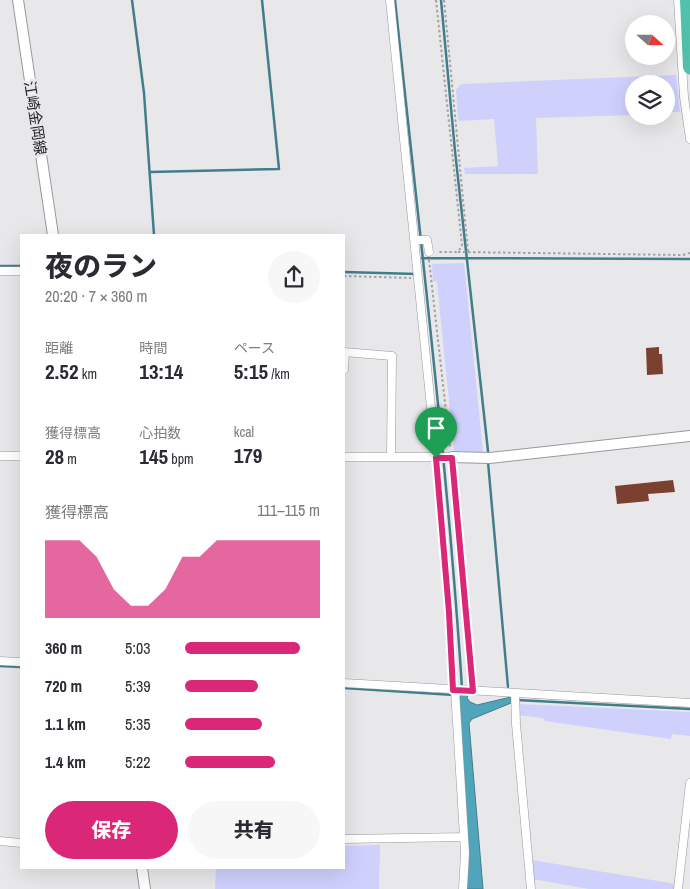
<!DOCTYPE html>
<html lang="ja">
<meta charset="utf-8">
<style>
body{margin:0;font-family:"Archivo Narrow","Noto Sans JP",sans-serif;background:#f7f7f7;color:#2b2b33;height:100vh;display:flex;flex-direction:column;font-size:19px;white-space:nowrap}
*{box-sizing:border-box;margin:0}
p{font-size:16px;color:#7c7c81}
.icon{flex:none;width:28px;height:28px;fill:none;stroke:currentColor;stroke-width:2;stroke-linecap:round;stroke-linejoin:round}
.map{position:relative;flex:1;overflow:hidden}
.details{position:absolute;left:20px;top:234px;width:325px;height:635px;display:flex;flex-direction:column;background:#fff;border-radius:0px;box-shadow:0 5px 20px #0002}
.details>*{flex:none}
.needle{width:32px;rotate:111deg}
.fabs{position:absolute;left:625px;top:15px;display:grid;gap:10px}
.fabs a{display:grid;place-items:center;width:50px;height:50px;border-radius:50%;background:#fff;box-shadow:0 5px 20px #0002;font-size:25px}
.pin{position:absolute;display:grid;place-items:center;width:42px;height:42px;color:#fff;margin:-51px -21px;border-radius:50% 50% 50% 0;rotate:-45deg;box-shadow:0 0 5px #0007}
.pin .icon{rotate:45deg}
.round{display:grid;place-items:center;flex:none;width:52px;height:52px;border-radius:26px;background:#f7f7f7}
.overview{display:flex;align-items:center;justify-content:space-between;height:85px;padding:0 25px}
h1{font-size:28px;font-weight:800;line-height:38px}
.stats{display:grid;grid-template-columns:repeat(3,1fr);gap:8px;height:85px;padding:5px 25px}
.stats div{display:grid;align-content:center}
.stats b{font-size:21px;font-weight:800}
.stats small{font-size:14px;font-weight:400}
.stats p{font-size:14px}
.chart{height:140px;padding:10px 25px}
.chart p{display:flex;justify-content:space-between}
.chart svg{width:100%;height:90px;margin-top:5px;fill:#db2777;opacity:.7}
.primary-button{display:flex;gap:10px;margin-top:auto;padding:10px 25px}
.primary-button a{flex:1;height:58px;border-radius:30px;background:#db2777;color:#fff;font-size:20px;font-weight:800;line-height:58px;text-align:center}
.primary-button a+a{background:#f7f7f7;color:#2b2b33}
ul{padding:0 25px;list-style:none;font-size:16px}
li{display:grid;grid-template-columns:80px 60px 1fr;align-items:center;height:38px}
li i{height:12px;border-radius:6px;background:#db2777}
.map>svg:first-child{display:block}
</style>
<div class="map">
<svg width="690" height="889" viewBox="0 0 690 889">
<rect width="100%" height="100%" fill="#e8e8eb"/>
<!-- green -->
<path fill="#cfd0fc" d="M 676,75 L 680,112 L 666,112 L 666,84 L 634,84 L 634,115 L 536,118 L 538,174 L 465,174 L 464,168 L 498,166 L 494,119 L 459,121 L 458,118 L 456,90 L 461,84 Z
M 464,263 L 483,452 L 454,451 L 437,282 L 433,281 L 432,264 Z
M 518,704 L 690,712 L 690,736 L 672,734 L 671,739 L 545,721 L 543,718 L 518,715 Z
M 380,845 L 379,889 L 215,889 L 216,868 L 344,868 L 344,846 Z
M 532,860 L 676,884 L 675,889 L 589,889 L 532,879 Z"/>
<!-- water -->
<path fill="#51a5bb" stroke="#427d8c" d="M 457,694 L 468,694 L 467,698 L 470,702 L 477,705 L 511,697 L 511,703 L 472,719 L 469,723 L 483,889 L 465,889 Z"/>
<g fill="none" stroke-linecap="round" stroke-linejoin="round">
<!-- stream -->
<path stroke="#427d8c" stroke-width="2.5" d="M 132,0 L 144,93 L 154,235
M 395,0 C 419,229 447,458 462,688
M 441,0 L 455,151 L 488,451
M 150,172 L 279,169 L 262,0
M 422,258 L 690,259
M 0,266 L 21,266
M 344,272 L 417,274
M 488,462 L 508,687
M 0,666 L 21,667
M 344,688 L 454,695
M 517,700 L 690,709"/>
</g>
<!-- building -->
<path fill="#7c4030" d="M 659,347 L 659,354 L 662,354 L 663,374 L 647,375 L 646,348 Z
M 673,480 L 675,492 L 648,494 L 649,501 L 617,504 L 615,486 Z"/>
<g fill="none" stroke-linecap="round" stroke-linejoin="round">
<defs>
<path id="street" d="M 390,0 L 436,457 L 449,611 L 453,689
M 678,0 L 684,97 L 690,139
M 415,240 L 427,240 L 429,252
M 0,271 L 21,271
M 344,352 L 392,356 L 391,457
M 344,370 L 345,352
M 0,456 L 21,456
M 344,457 L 452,457
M 0,661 L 21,662
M 344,683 L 690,703
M 455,690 L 465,853 L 463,889
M 515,693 L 516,724 L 531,889
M 344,839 L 464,837
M 0,841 L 21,843
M 678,889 L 690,783"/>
<path id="secondary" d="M 18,0 L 53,235
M 452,457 L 490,458 L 690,436
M 142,868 L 145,889"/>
<path id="highway" d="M 687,0 L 690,67"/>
</defs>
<!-- street casing -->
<use href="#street" stroke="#99999c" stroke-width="9"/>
<!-- secondary casing -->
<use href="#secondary" stroke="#99999c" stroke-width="12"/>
<!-- highway casing -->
<use href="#highway" stroke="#c5c5c5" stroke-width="16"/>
<!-- path -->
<path stroke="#a2a2a4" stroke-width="2" stroke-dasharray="2.5 2.5" stroke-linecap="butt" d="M 436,0 L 462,245 L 460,249 L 456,252 L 438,252
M 444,0 L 468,252
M 458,252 L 683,255 L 690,253
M 429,260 L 450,447
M 344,276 L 411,278
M 452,467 L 472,683"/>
<!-- street -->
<use href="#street" stroke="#fff" stroke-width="8"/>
<!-- secondary -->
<use href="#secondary" stroke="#fff" stroke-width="10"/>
<!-- highway -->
<use href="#highway" stroke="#51c1ab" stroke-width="14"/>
</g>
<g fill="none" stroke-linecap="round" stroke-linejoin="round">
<defs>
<path id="route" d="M 436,458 L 452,458 L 473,691 L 453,690 L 449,612 Z"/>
</defs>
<!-- route casing -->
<use href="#route" stroke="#fff" stroke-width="10"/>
<!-- route -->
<use href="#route" stroke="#db2777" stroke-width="6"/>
</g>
<g text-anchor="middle" stroke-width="5" stroke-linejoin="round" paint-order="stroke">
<!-- street labels -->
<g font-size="15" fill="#1f1f20" stroke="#e8e8eb">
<text transform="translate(35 118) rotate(81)" y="5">江崎金岡線</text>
</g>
</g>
</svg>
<div class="fabs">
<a><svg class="needle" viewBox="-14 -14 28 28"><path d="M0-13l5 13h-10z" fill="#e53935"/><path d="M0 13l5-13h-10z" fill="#7c7c81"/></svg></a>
<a><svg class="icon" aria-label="layers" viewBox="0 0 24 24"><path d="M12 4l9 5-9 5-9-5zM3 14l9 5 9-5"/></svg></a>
</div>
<div class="pin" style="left:436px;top:458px;background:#1e9e55"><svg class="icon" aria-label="arrive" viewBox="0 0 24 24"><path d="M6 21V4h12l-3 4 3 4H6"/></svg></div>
<section class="details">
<div class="overview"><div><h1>夜のラン</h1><p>20:20 · 7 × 360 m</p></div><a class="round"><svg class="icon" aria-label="share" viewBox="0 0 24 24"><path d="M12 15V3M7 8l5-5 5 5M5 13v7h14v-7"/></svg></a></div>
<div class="stats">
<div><p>距離</p><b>2.52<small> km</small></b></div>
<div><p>時間</p><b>13:14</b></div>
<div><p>ペース</p><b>5:15<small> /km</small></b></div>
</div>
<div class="stats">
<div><p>獲得標高</p><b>28<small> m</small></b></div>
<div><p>心拍数</p><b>145<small> bpm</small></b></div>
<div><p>kcal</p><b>179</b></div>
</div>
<div class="chart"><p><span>獲得標高</span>111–115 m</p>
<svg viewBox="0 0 160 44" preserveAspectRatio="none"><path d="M0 44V6L10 6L20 6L30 14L40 30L50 38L60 38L70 30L80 14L90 14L100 6L110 6L120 6L130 6L140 6L150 6L160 6V44z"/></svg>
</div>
<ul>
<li><b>360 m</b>5:03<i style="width:85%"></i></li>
<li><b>720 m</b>5:39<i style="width:54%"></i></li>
<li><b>1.1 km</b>5:35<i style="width:57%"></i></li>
<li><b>1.4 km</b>5:22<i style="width:67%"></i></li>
</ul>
<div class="primary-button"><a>保存</a><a>共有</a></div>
</section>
</div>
